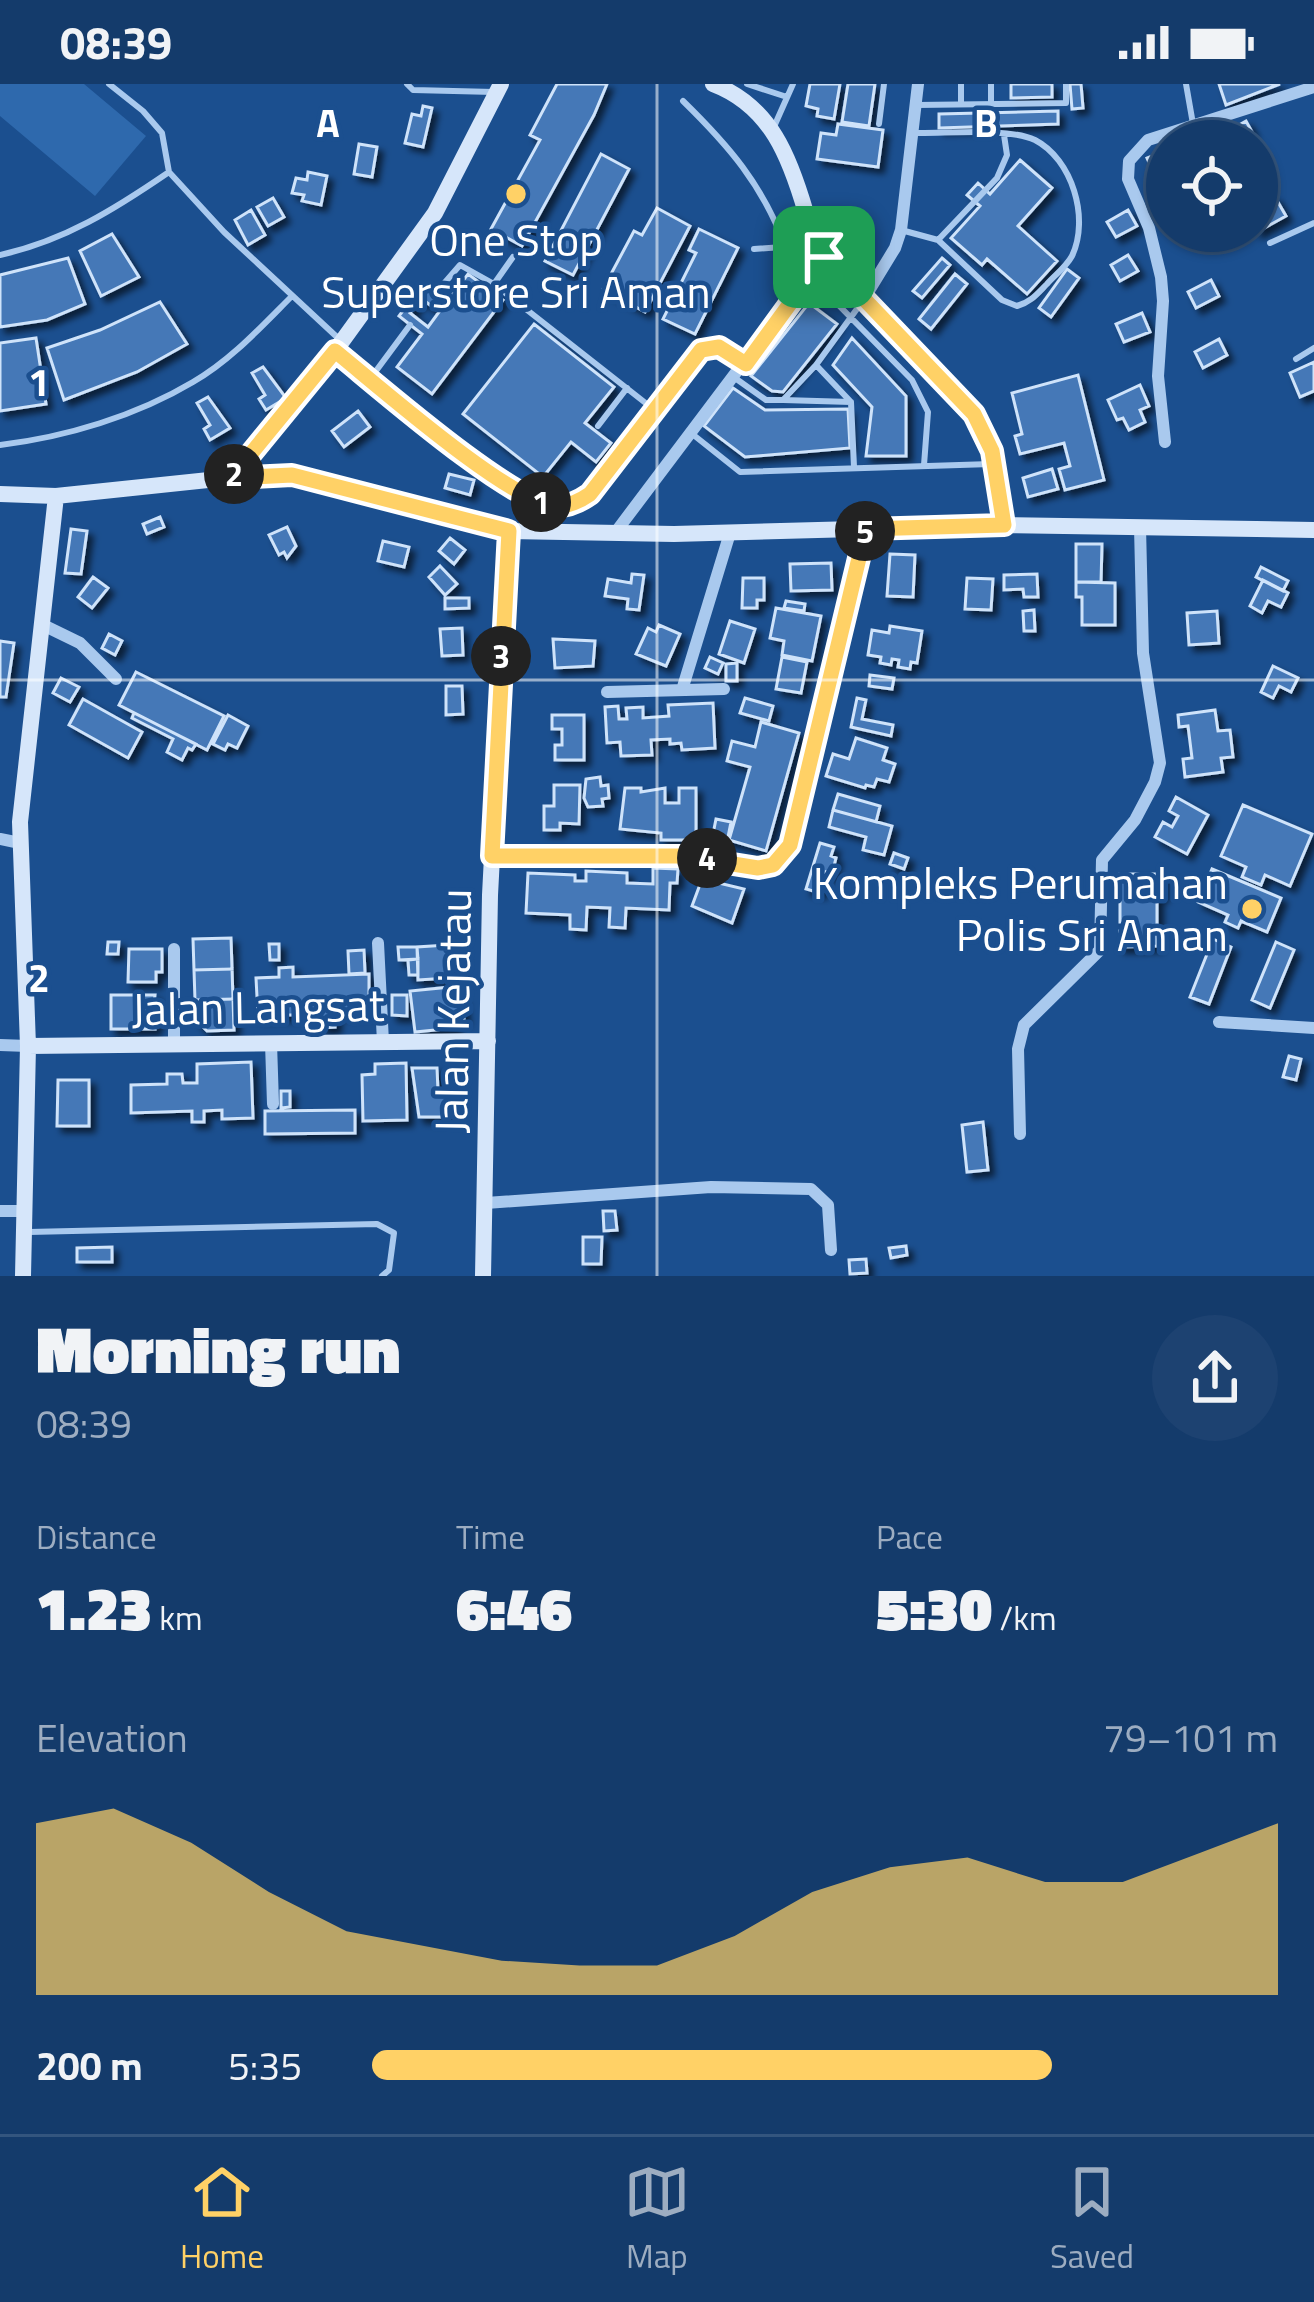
<!DOCTYPE html>
<meta charset="utf-8">
<style>
body{margin:0;font-family:"Titillium Web",sans-serif;background:#1d4271;color:#f1f3f6;height:100vh;display:flex;flex-direction:column;font-size:45px;white-space:nowrap}
*{box-sizing:border-box;margin:0}
p{font-size:39px;color:#9dadc1}
.icon{flex:none;width:66px;height:66px;fill:none;stroke:currentColor;stroke-width:2;stroke-linecap:round;stroke-linejoin:round}
.map{position:relative;height:1192px;overflow:hidden}
.side{display:flex;flex-direction:column;background:#143b6b;flex:1}
.side>*{flex:none}
.buttons{position:absolute;left:1146px;top:36px;display:grid;gap:24px}
.buttons a{display:grid;place-items:center;width:132px;height:132px;border-radius:50%;background:#143b6b;box-shadow:0 3px 9px #0004,0 0 0 3px #33557e;font-size:60px}
.pin{position:absolute;display:grid;place-items:center;width:102px;height:102px;color:#fff;margin:-51px;border-radius:24px;box-shadow:0 6px 18px #0006}
.km{position:absolute;width:60px;height:60px;margin:-30px;border-radius:50%;background:#222;color:#fff;font-size:33px;line-height:60px;text-align:center}
.round{display:grid;place-items:center;flex:none;width:126px;height:126px;border-radius:63px;background:#1d4271}
.overview{display:flex;align-items:center;justify-content:space-between;height:204px;padding:0 36px}
h1{font-size:66px;font-weight:800;line-height:90px}
.figures{display:grid;grid-template-columns:repeat(3,1fr);gap:18px;height:204px;padding:12px 36px}
.figures div{display:grid;align-content:center}
.figures b{font-size:60px;font-weight:800}
.figures small{font-size:33px;font-weight:400}
.figures p{font-size:33px}
.chart{height:336px;padding:24px 36px}
.chart p{display:flex;justify-content:space-between}
.chart svg{width:100%;height:216px;margin-top:12px;fill:#ffd166;opacity:.7}
ul{padding:0 36px;list-style:none;font-size:39px}
li{display:grid;grid-template-columns:192px 144px 1fr;align-items:center;height:90px}
li i{height:30px;border-radius:15px;background:#ffd166}
.status{display:flex;justify-content:space-between;align-items:center;height:84px;padding:0 60px;background:#143b6b;direction:ltr}
.status svg{height:33px;fill:currentColor}
.tab-bar{display:flex;justify-content:space-around;align-items:center;height:168px;border-top:3px solid #33557e;background:#143b6b;font-size:33px;color:#9dadc1}
.tab-bar a{display:grid;justify-items:center;gap:6px}
.tab-bar .selected{color:#ffd166}
.map>svg:first-child{display:block}
</style>
<div class="status"><b>08:39</b><svg viewBox="0 0 49 12"><path d="M0 12V9h3v3zM5 12V6h3v6zM10 12V3h3v9zM15 12V0h3v12zM26 1h20v11H26zM47 4h2v5h-2z"/></svg></div>
<div class="map">
<svg width="1314" height="1192" viewBox="0 0 1314 1192">
<defs>
<filter id="shadow"><feDropShadow dx="5.5" dy="5.5" stdDeviation="3" flood-color="#0009"/></filter>
</defs>
<rect width="100%" height="100%" fill="#1b4f8f"/>
<!-- green -->
<path fill="#2e69ad" d="M 0,0 L 84,0 L 146,52 L 95,112 L 0,32 Z"/>
<!-- building -->
<path fill="#4478b7" stroke="#cfe3fa" stroke-width="3" fill-rule="evenodd" filter="url(#shadow)" d="M 557,0 L 607,0 L 594,31 L 522,162 L 491,145 L 540,56 L 530,51 Z
M 810,0 L 840,0 L 834,35 L 817,32 L 818,25 L 806,22 Z
M 848,0 L 875,0 L 869,42 L 842,38 Z
M 1011,0 L 1052,0 L 1052,13 L 1011,14 Z
M 1070,0 L 1081,0 L 1083,24 L 1072,25 Z
M 1219,0 L 1280,0 L 1226,21 Z
M 423,22 L 432,24 L 423,63 L 405,59 L 412,30 L 421,32 Z
M 1058,27 L 1058,40 L 939,44 L 939,30 Z
M 1246,37 L 1252,48 L 1236,57 L 1230,46 Z
M 838,40 L 883,46 L 878,83 L 817,75 L 821,49 L 836,51 Z
M 359,60 L 377,63 L 372,93 L 354,90 Z
M 1162,68 L 1167,71 L 1167,98 L 1159,101 L 1147,74 Z
M 601,70 L 629,85 L 573,191 L 545,177 Z
M 1020,76 L 1052,104 L 1018,142 L 1057,177 L 1027,210 L 987,175 L 982,181 L 951,154 L 980,122 L 967,111 L 978,99 L 990,110 Z
M 308,88 L 327,92 L 321,121 L 302,117 L 304,111 L 292,109 L 296,94 L 307,96 Z
M 1275,113 L 1286,132 L 1257,148 L 1257,123 Z
M 273,114 L 284,133 L 268,142 L 257,123 Z
M 657,124 L 690,142 L 645,228 L 603,205 L 634,147 L 642,151 Z
M 251,126 L 265,151 L 248,161 L 235,136 Z
M 1128,126 L 1137,142 L 1116,153 L 1107,138 Z
M 699,145 L 738,164 L 695,250 L 663,235 L 696,169 L 689,166 Z
M 112,150 L 139,193 L 101,212 L 80,167 Z
M 1128,171 L 1138,187 L 1120,197 L 1111,181 Z
M 68,174 L 85,220 L 47,236 L 0,243 L 0,191 Z
M 942,174 L 950,181 L 922,214 L 913,207 Z
M 1067,185 L 1079,194 L 1051,233 L 1039,224 Z
M 468,190 L 503,216 L 432,310 L 397,283 L 422,250 L 399,232 L 422,201 L 446,219 ZM 421,214 L 439,228 L 428,243 L 410,229 Z
M 955,190 L 967,200 L 931,245 L 919,235 Z
M 1211,196 L 1219,212 L 1196,224 L 1188,208 Z
M 160,218 L 187,260 L 137,288 L 64,316 L 47,264 L 100,246 Z
M 809,219 L 837,240 L 783,308 L 772,307 L 751,292 Z
M 1142,229 L 1150,248 L 1124,258 L 1116,240 Z
M 534,240 L 614,303 L 585,339 L 611,359 L 596,378 L 571,358 L 543,393 L 463,330 Z
M 36,254 L 46,320 L 0,327 L 0,259 Z
M 852,254 L 906,312 L 906,372 L 866,372 L 872,323 L 833,281 Z
M 1219,255 L 1227,271 L 1203,284 L 1195,268 Z
M 1314,278 L 1314,307 L 1300,313 L 1290,289 Z
M 263,283 L 286,314 L 266,326 L 259,315 L 265,311 L 252,289 Z
M 1078,291 L 1104,396 L 1065,406 L 1059,385 L 1070,382 L 1064,359 L 1020,370 L 1015,352 L 1022,350 L 1012,309 Z
M 1140,301 L 1149,322 L 1140,326 L 1145,338 L 1129,346 L 1123,334 L 1117,336 L 1108,316 Z
M 733,304 L 765,326 L 848,325 L 850,364 L 745,373 L 704,342 Z
M 208,313 L 230,344 L 210,356 L 204,345 L 210,341 L 197,319 Z
M 358,327 L 370,343 L 344,363 L 332,347 Z
M 1052,385 L 1058,405 L 1028,413 L 1023,394 Z
M 449,390 L 474,396 L 470,411 L 445,404 Z
M 160,433 L 164,443 L 147,450 L 143,440 Z
M 287,443 L 296,462 L 287,474 L 284,468 L 279,471 L 269,451 Z
M 71,445 L 87,447 L 81,490 L 65,489 Z
M 450,454 L 465,466 L 454,480 L 439,467 Z
M 383,457 L 409,463 L 404,483 L 378,477 Z
M 1076,460 L 1102,460 L 1101,498 L 1076,498 Z
M 890,470 L 915,471 L 913,513 L 887,512 Z
M 831,479 L 832,506 L 791,507 L 790,480 Z
M 440,482 L 457,500 L 445,511 L 429,493 Z
M 1261,483 L 1288,497 L 1283,507 L 1256,493 Z
M 632,490 L 644,491 L 639,526 L 627,525 L 628,515 L 605,512 L 608,495 L 631,499 Z
M 1037,490 L 1038,513 L 1024,513 L 1023,505 L 1004,506 L 1004,491 Z
M 93,493 L 108,504 L 92,524 L 78,513 Z
M 743,494 L 764,494 L 764,516 L 757,516 L 757,524 L 742,524 Z
M 967,494 L 993,495 L 991,526 L 965,525 Z
M 1263,496 L 1288,509 L 1281,523 L 1268,517 L 1262,529 L 1250,522 Z
M 1076,498 L 1115,499 L 1115,541 L 1082,541 L 1082,513 L 1076,513 Z
M 445,514 L 469,514 L 469,524 L 445,525 Z
M 786,517 L 805,520 L 804,527 L 784,524 Z
M 776,524 L 821,532 L 812,577 L 782,571 L 784,557 L 770,554 Z
M 1034,526 L 1035,547 L 1024,547 L 1023,527 Z
M 1217,527 L 1219,559 L 1189,561 L 1187,529 Z
M 730,537 L 755,545 L 744,579 L 719,570 Z
M 659,541 L 680,550 L 666,582 L 636,570 L 648,544 L 656,548 Z
M 890,542 L 922,547 L 917,579 L 911,578 L 910,585 L 898,583 L 899,576 L 892,575 L 891,581 L 880,579 L 881,573 L 868,571 L 872,546 L 889,549 Z
M 462,544 L 463,571 L 442,572 L 440,545 Z
M 109,550 L 122,557 L 115,571 L 102,564 Z
M 553,555 L 595,557 L 593,582 L 555,584 Z
M 0,557 L 14,559 L 6,613 L 0,613 Z
M 710,573 L 723,579 L 718,590 L 705,584 Z
M 782,573 L 807,578 L 801,609 L 776,605 Z
M 737,579 L 737,597 L 726,597 L 726,580 Z
M 1273,582 L 1298,594 L 1291,608 L 1279,602 L 1273,614 L 1261,608 Z
M 136,588 L 224,632 L 207,666 L 119,621 Z
M 870,591 L 894,594 L 892,605 L 869,602 Z
M 61,594 L 79,603 L 70,618 L 53,609 Z
M 446,602 L 462,602 L 463,630 L 446,631 Z
M 745,614 L 773,622 L 769,637 L 740,629 Z
M 857,614 L 866,616 L 862,635 L 893,641 L 891,652 L 851,643 Z
M 83,615 L 142,648 L 128,674 L 69,641 Z
M 713,619 L 715,664 L 682,666 L 681,659 L 670,660 L 670,655 L 651,656 L 652,671 L 621,672 L 620,658 L 607,659 L 605,623 L 618,622 L 619,635 L 627,635 L 626,624 L 643,623 L 643,634 L 669,632 L 668,621 Z
M 1215,626 L 1218,647 L 1230,646 L 1233,673 L 1221,674 L 1223,688 L 1185,693 L 1183,675 L 1192,674 L 1188,642 L 1179,643 L 1178,631 Z
M 134,629 L 196,660 L 192,666 L 188,664 L 182,676 L 167,668 L 173,655 L 132,634 Z
M 228,631 L 248,642 L 237,664 L 228,660 L 225,666 L 213,660 Z
M 552,631 L 584,631 L 584,676 L 555,676 L 555,661 L 562,661 L 562,645 L 552,645 Z
M 761,638 L 799,649 L 766,767 L 729,756 L 750,683 L 727,677 L 732,657 L 755,663 Z
M 856,654 L 887,664 L 883,676 L 895,680 L 889,698 L 877,695 L 874,703 L 866,701 L 865,704 L 826,692 L 833,670 L 849,675 Z
M 600,693 L 601,702 L 608,701 L 609,714 L 602,715 L 603,722 L 588,723 L 584,714 L 586,695 Z
M 554,701 L 580,701 L 579,740 L 560,739 L 560,746 L 544,746 L 544,722 L 554,722 Z
M 625,704 L 641,704 L 641,708 L 665,704 L 665,719 L 679,719 L 679,704 L 696,704 L 696,756 L 661,756 L 661,749 L 620,745 Z
M 838,710 L 880,722 L 876,738 L 833,726 Z
M 1176,713 L 1208,731 L 1187,770 L 1155,753 L 1163,738 L 1172,743 L 1178,732 L 1169,727 Z
M 1243,721 L 1312,750 L 1290,802 L 1265,791 L 1261,801 L 1242,793 L 1246,783 L 1221,772 Z
M 833,726 L 892,742 L 884,771 L 863,766 L 866,753 L 829,743 Z
M 716,735 L 731,738 L 727,758 L 712,755 Z
M 820,759 L 834,763 L 831,772 L 836,774 L 832,790 L 826,788 L 820,809 L 806,805 Z
M 894,769 L 908,774 L 904,785 L 890,780 Z
M 653,784 L 678,785 L 677,799 L 670,799 L 669,826 L 626,824 L 625,844 L 609,843 L 610,824 L 587,823 L 586,846 L 570,845 L 570,831 L 526,829 L 528,789 L 575,791 L 575,797 L 586,797 L 586,787 L 627,789 L 627,799 L 653,800 Z
M 1212,785 L 1281,814 L 1267,848 L 1241,837 L 1238,844 L 1225,838 L 1228,831 L 1198,818 Z
M 1120,790 L 1162,790 L 1162,812 L 1157,812 L 1157,862 L 1119,863 L 1120,847 L 1126,847 L 1126,838 L 1120,838 Z
M 702,795 L 744,805 L 732,839 L 692,822 Z
M 231,854 L 232,885 L 194,886 L 193,855 Z
M 1213,855 L 1231,863 L 1209,920 L 1190,913 Z
M 108,858 L 119,858 L 118,870 L 107,870 Z
M 1276,858 L 1294,866 L 1270,924 L 1252,916 Z
M 269,860 L 279,860 L 279,876 L 270,876 Z
M 447,861 L 448,894 L 418,896 L 417,863 Z
M 398,863 L 417,863 L 418,875 L 399,876 Z
M 129,865 L 162,865 L 162,888 L 156,888 L 156,898 L 128,898 Z
M 364,866 L 365,889 L 349,890 L 348,867 Z
M 418,875 L 418,891 L 409,891 L 408,876 Z
M 293,883 L 293,893 L 369,890 L 369,928 L 335,929 L 335,943 L 322,944 L 321,930 L 258,932 L 256,894 L 279,893 L 279,884 Z
M 232,885 L 233,915 L 195,916 L 194,886 Z
M 451,903 L 452,916 L 462,914 L 464,936 L 455,937 L 455,944 L 415,948 L 410,907 Z
M 111,911 L 155,911 L 154,920 L 160,920 L 160,936 L 155,936 L 155,945 L 111,945 Z
M 392,911 L 407,911 L 407,932 L 392,931 Z
M 233,915 L 234,946 L 207,947 L 196,936 L 195,916 Z
M 1289,972 L 1301,975 L 1296,996 L 1283,993 Z
M 251,978 L 253,1034 L 222,1035 L 222,1026 L 204,1027 L 204,1038 L 192,1038 L 192,1027 L 131,1029 L 131,1001 L 167,1000 L 167,990 L 182,990 L 183,999 L 197,999 L 197,980 Z
M 406,979 L 407,1036 L 363,1037 L 362,991 L 375,990 L 375,980 Z
M 412,984 L 437,984 L 438,1007 L 449,1007 L 450,1028 L 446,1033 L 419,1033 Z
M 58,996 L 89,996 L 89,1042 L 57,1042 Z
M 281,1007 L 290,1007 L 290,1023 L 281,1024 Z
M 355,1026 L 355,1049 L 265,1050 L 265,1027 Z
M 983,1038 L 988,1086 L 967,1088 L 962,1041 Z
M 603,1127 L 615,1127 L 617,1146 L 604,1147 Z
M 583,1153 L 602,1153 L 601,1180 L 583,1180 Z
M 906,1162 L 907,1171 L 891,1174 L 889,1164 Z
M 112,1163 L 112,1178 L 77,1178 L 77,1164 Z
M 866,1175 L 867,1189 L 850,1190 L 849,1176 Z"/>
<g fill="none" stroke-linecap="round" stroke-linejoin="round">
<!-- lane -->
<path stroke="#a9c9ee" stroke-width="6" d="M 109,0 L 143,27 L 162,49 L 169,88 L 224,148 L 338,254
M 407,0 L 413,6 L 494,8
M 747,0 L 787,13
M 1186,0 L 1193,40
M 683,17 C 728,61 763,101 785,162
M 961,20 L 961,0
M 991,20 L 991,0
M 916,21 L 1066,19 L 1066,0
M 879,40 L 884,0
M 773,45 L 793,0
M 901,146 L 938,156 L 1002,216 L 1017,222 C 1031,218 1037,210 1047,200 C 1055,191 1066,183 1072,172 C 1090,134 1072,75 1035,56 C 1007,43 945,50 913,49
M 938,156 L 997,94 L 1007,71 L 1004,51
M 1270,159 L 1314,139
M 754,165 L 810,161
M 0,171 C 64,157 115,125 169,88
M 513,173 L 494,200 L 657,328
M 810,192 L 912,296 L 928,328 L 924,381
M 434,211 L 460,181 L 494,200
M 338,269 C 379,302 510,418 555,422 C 568,423 580,418 590,410 L 701,267 L 719,263 L 742,278
M 1296,275 L 1314,264
M 816,281 L 851,318 L 854,383
M 735,294 L 766,316 L 783,316 L 816,281 L 862,218
M 370,295 L 410,241
M 783,316 L 851,318
M 598,342 L 627,304
M 691,349 L 740,388 L 991,380
M 0,361 C 66,353 136,332 193,298 C 230,277 261,243 291,213
M 29,1148 L 377,1140 L 394,1149 L 389,1186 L 382,1192"/>
<!-- street -->
<path stroke="#a9c9ee" stroke-width="12" d="M 862,218 L 895,164 L 901,146 L 918,0
M 1165,358 L 1158,292 L 1163,217 L 1161,193 L 1149,144 L 1128,95 L 1129,77 L 1148,56 L 1314,3
M 615,449 L 823,173
M 41,540 L 80,559 L 116,595
M 682,606 L 730,449
M 607,608 L 724,605
M 0,755 L 20,759
M 492,772 L 683,772 L 758,784 L 773,781 L 790,761 L 866,445
M 378,859 L 383,958
M 174,865 L 174,960
M 1219,938 L 1314,944
M 271,959 L 273,1020
M 0,961 L 28,962
M 1020,1050 L 1018,965 L 1024,941 L 1100,866 L 1102,776 L 1135,736 L 1155,698 L 1160,679 L 1143,569 L 1140,443
M 486,1119 L 711,1103 L 811,1105 L 828,1121 L 831,1166
M 0,1127 L 25,1127"/>
<!-- secondary -->
<path stroke="#d6e6fa" stroke-width="16" d="M 713,0 C 771,22 790,74 806,129 C 811,146 812,159 823,173 L 974,330 L 992,367 L 1004,441
M 231,395 L 335,267 L 435,129 L 501,0
M 0,410 L 56,412 L 266,390 L 322,397 L 509,447 L 674,450 L 1004,441 L 1314,446
M 28,962 L 488,957
M 23,1192 L 28,962 L 20,738 L 56,412
M 483,1192 L 490,811 L 509,447"/>
</g>
<g fill="none" stroke-linecap="round" stroke-linejoin="round">
<defs>
<path id="route" d="M 824,173 L 974,330 L 992,367 L 1004,441 L 866,445 L 790,761 L 773,781 L 758,784 L 683,772 L 492,772 L 509,447 L 292,391 L 231,394 L 335,267 C 376,300 510,418 555,422 C 568,423 580,417 590,410 L 701,266 L 719,263 L 746,280 Z"/>
</defs>
<!-- route casing -->
<use href="#route" stroke="#fff" stroke-width="24"/>
<!-- route -->
<use href="#route" stroke="#ffd166" stroke-width="15"/>
</g>
<!-- grid -->
<path fill="none" stroke="#fff" stroke-width="3" stroke-opacity="0.55" d="M 657,0 L 657,1192M 0,596 L 1314,596"/>
<!-- markers -->
<g fill="#ffd166" stroke="#1b4f8f" stroke-width="4.5">
<circle cx="516" cy="110" r="12"/>
<circle cx="1252" cy="825" r="12"/>
</g>
<g text-anchor="middle" stroke-width="9" stroke-linejoin="round" paint-order="stroke">
<!-- poi labels -->
<g font-size="45" fill="#fff" stroke="#1b4f8f">
<text x="516" y="172">One Stop<tspan x="516" dy="52">Superstore Sri Aman</tspan></text>
<text x="1228" y="815" text-anchor="end">Kompleks Perumahan<tspan x="1228" dy="52">Polis Sri Aman</tspan></text>
</g>
<!-- street labels -->
<g font-size="45" fill="#fff" stroke="#1b4f8f">
<text transform="translate(258 923) rotate(-1)" y="16">Jalan Langsat</text>
<text transform="translate(453 927) rotate(-89)" y="16">Jalan Kejatau</text>
</g>
</g>
<g font-size="39" text-anchor="middle" font-weight="bold" fill="#fff" stroke="#1b4f8f" stroke-width="9" stroke-linejoin="round" paint-order="stroke">
<text x="328" y="53">A</text>
<text x="986" y="53">B</text>
<text x="39" y="312">1</text>
<text x="39" y="908">2</text>
</g>
</svg>
<div class="buttons">
<a><svg class="icon" aria-label="locate" viewBox="0 0 24 24"><circle cx="12" cy="12" r="6"/><path d="M12 2v4M12 18v4M2 12h4M18 12h4"/></svg></a>
</div>
<div class="pin" style="left:824px;top:173px;background:#1e9e55"><svg class="icon" aria-label="arrive" viewBox="0 0 24 24"><path d="M6 21V4h12l-3 4 3 4H6"/></svg></div>
<b class="km" style="left:541px;top:418px">1</b>
<b class="km" style="left:234px;top:390px">2</b>
<b class="km" style="left:501px;top:572px">3</b>
<b class="km" style="left:707px;top:774px">4</b>
<b class="km" style="left:865px;top:447px">5</b>
</div>
<section class="side">
<div class="overview"><div><h1>Morning run</h1><p>08:39</p></div><a class="round"><svg class="icon" aria-label="share" viewBox="0 0 24 24"><path d="M12 15V3M7 8l5-5 5 5M5 13v7h14v-7"/></svg></a></div>
<div class="figures">
<div><p>Distance</p><b>1.23<small> km</small></b></div>
<div><p>Time</p><b>6:46</b></div>
<div><p>Pace</p><b>5:30<small> /km</small></b></div>
</div>
<div class="chart"><p><span>Elevation</span>79–101 m</p>
<svg viewBox="0 0 160 44" preserveAspectRatio="none"><path d="M0 44V9L10 6L20 13L30 23L40 31L50 34L60 37L70 38L80 38L90 32L100 23L110 18L120 16L130 21L140 21L150 15L160 9V44z"/></svg>
</div>
<ul>
<li><b>200 m</b>5:35<i style="width:75%"></i></li>
</ul>
</section>
<nav class="tab-bar">
<a class="selected"><svg class="icon" aria-label="home" viewBox="0 0 24 24"><path d="M3 11l9-7 9 7M6 9v11h12V9"/></svg>Home</a>
<a><svg class="icon" aria-label="map" viewBox="0 0 24 24"><path d="M3 6l6-2 6 2 6-2v14l-6 2-6-2-6 2zM9 4v14M15 6v14"/></svg>Map</a>
<a><svg class="icon" aria-label="saved" viewBox="0 0 24 24"><path d="M7 4h10v16l-5-4-5 4z"/></svg>Saved</a>
</nav>
